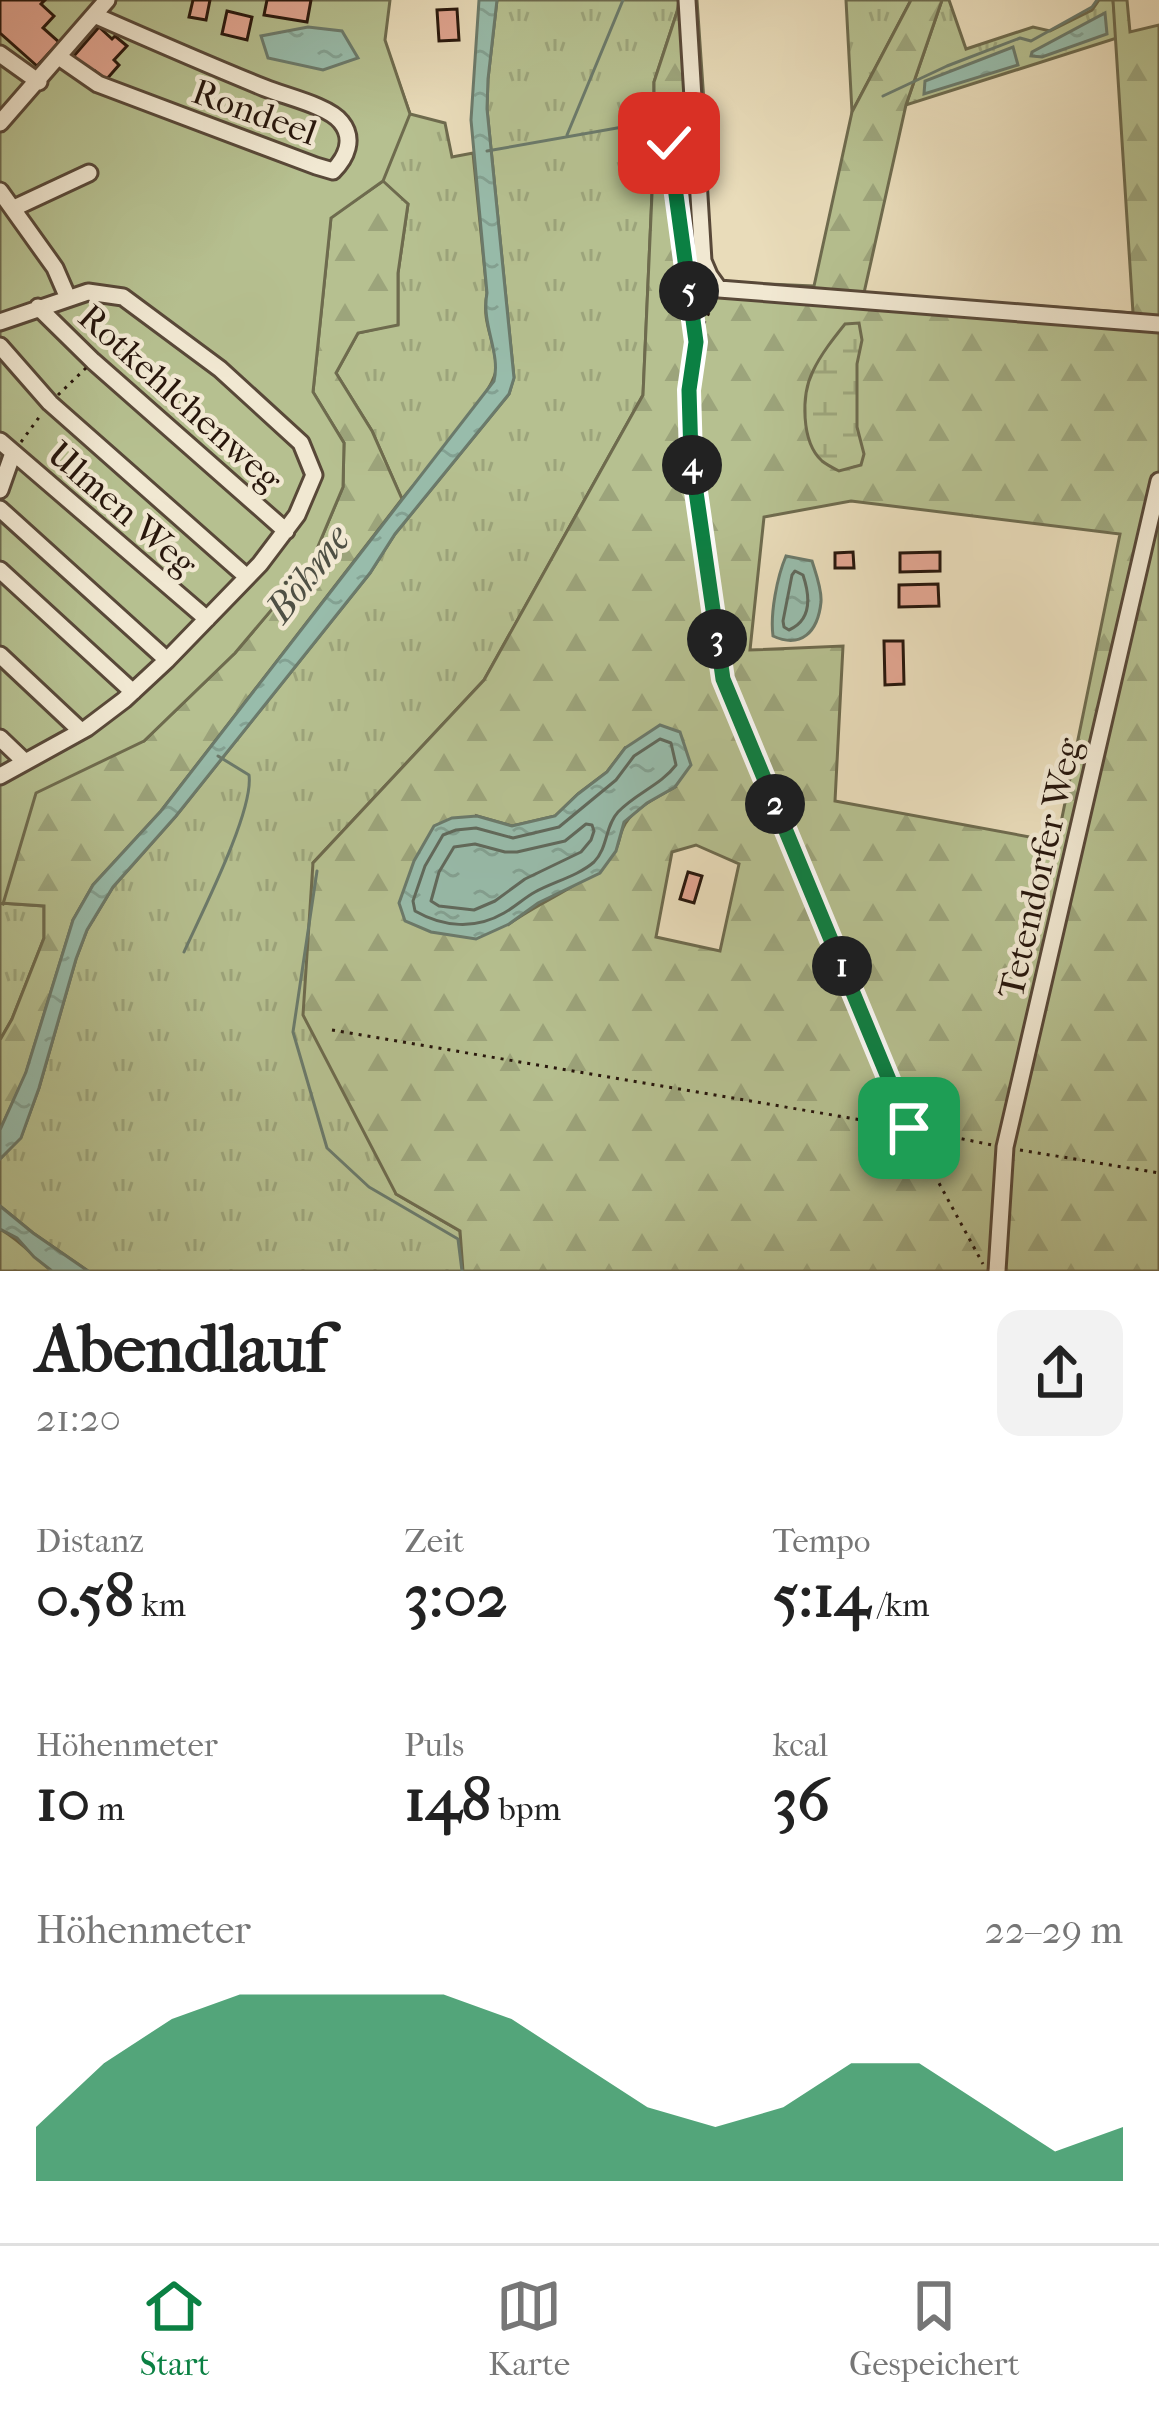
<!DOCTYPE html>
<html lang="de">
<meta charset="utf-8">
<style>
body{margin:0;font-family:"IM FELL French Canon",serif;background:#f2f2f2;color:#222;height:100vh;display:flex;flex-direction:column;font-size:45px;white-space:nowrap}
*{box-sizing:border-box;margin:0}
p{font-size:39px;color:#767676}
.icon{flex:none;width:66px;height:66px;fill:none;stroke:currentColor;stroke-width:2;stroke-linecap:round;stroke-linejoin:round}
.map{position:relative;height:1271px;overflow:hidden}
.drawer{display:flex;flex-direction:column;background:#fff;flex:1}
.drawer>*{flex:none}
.pin{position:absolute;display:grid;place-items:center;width:102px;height:102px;color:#fff;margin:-51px;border-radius:24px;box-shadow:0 6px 18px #0006}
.km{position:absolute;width:60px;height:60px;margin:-30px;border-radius:50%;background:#222;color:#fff;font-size:33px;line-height:60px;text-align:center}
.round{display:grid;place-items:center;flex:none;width:126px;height:126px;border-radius:24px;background:#f2f2f2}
.overview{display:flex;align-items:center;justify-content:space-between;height:204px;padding:0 36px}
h1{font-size:66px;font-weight:700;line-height:90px}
.figures{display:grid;grid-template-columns:repeat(3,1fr);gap:18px;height:204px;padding:12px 36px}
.figures div{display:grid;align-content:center}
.figures b{font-size:60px;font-weight:700}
.figures small{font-size:33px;font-weight:400}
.figures p{font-size:33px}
.chart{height:336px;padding:24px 36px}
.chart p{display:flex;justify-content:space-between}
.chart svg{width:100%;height:216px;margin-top:12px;fill:#0b8043;opacity:.7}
.dock{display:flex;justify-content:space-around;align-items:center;height:168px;border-top:3px solid #e0e0e0;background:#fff;font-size:33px;color:#767676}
.dock a{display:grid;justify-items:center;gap:6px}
.dock .current{color:#0b8043}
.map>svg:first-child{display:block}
</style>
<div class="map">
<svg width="1159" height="1271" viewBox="0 0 1159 1271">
<defs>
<pattern id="grass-tufts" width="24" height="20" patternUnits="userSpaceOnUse" patternTransform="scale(3)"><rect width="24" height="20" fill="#b6c090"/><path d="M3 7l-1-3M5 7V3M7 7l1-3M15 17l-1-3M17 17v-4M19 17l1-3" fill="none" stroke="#9ca47b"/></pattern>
<pattern id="forest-firs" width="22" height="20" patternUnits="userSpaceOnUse" patternTransform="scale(3)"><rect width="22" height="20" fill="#b6c090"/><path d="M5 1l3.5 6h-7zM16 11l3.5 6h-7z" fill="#9ca47b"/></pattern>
<pattern id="wetland-marsh" width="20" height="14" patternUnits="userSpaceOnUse" patternTransform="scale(3)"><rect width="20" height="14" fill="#b6c090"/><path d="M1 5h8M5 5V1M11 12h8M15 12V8" fill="none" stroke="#9ca47b"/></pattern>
<pattern id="water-ripples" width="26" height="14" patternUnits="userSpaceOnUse" patternTransform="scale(3)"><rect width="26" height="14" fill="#98bcab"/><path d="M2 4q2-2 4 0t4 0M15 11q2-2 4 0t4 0" fill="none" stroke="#83a192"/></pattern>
</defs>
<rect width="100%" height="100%" fill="#e9dcba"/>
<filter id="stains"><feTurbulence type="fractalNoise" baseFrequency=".00167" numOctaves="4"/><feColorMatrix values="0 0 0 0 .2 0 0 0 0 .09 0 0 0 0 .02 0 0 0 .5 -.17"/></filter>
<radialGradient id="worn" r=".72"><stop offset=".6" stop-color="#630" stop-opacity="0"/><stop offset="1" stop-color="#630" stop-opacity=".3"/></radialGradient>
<!-- grass -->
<path fill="url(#grass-tufts)" stroke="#6e6b4e" stroke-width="3" d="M 497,0 L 679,0 L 677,12 L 654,82 L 654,149 L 643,395 L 484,680 L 313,863 L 396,1194 L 460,1231 L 463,1271 L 88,1271 L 33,1233 L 0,1206 L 0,1159 L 21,1137 L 39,1088 L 76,959 L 87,930 L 113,887 L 176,816 L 370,573 L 395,534 L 509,394 L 514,377 L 487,109 L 488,79 Z
M 846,0 L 911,0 L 852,112 Z
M 942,0 L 949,0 L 966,49 L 1033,27 L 1050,31 L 1092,10 L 1099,0 L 1113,0 L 1117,38 L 906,105 Z
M 384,40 L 410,114 L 445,123 L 452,157 L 473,153 L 487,293 C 481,325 496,340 496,368 C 497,391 420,477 402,499 L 372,431 L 336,373 L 358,333 L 398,324 L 398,273 L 408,204 L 382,181 Z
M 0,903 L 44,906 L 44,938 L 12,1019 L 0,1040 Z
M 0,1229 C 20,1240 34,1257 52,1271 L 0,1271 Z"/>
<!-- forest -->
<path fill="url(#forest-firs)" stroke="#6e6b4e" stroke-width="3" fill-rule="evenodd" d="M 685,0 L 697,0 L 706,131 L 707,253 L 721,282 L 814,286 L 852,112 L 911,0 L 942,0 L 906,105 L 864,293 L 1133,313 L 1113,0 L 1127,0 L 1130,32 L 1159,25 L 1159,1271 L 463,1271 L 460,1231 L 396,1194 L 303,1015 L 313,863 L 484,680 L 643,395 L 654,149 L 654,82 L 677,12 ZM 851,501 L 1120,534 L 1057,842 L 835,801 L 843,646 L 750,650 L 764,517 ZM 625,748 L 675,787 C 658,797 631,809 623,828 C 619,837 619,847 613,854 C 584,886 542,900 509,924 L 477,816 L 512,826 L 555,816 L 578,794 L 607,772 ZM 696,845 L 739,864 L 720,951 L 656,937 L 672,852 Z
M 383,181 L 408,204 L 398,273 L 398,325 L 358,333 L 336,373 L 372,431 L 402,499 L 161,811 L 93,885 L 73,920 L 25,1076 L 0,1130 L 0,1040 L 12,1019 L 44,938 L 44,906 L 0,903 L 0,781 L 144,741 L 235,653 L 311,563 L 343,487 L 344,443 L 313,392 L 331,217 Z"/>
<!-- wetland -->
<path fill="url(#wetland-marsh)" stroke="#6e6b4e" stroke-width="3" d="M 859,323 L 862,340 L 857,364 L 857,427 L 864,454 L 861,465 L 839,471 C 833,468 827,465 822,461 C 801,442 801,395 813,371 C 821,354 833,339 845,324 Z"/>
<!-- green -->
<path fill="#b6c090" stroke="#6e6b4e" stroke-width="3" d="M 0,0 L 390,0 L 385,40 L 410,114 L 383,181 L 331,218 L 313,392 L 344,443 L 343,487 L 311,563 L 235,653 L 144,741 L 36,793 L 3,904 L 0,903 Z"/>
<!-- water -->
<path fill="url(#water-ripples)" stroke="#6b7a6b" stroke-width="3" d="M 479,0 L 497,0 L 488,79 L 487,109 L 514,378 L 509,394 L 395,534 L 370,573 L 176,816 L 113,887 L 87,930 L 76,959 L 39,1088 L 21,1138 L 0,1159 L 0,1130 L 26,1072 L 73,920 L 93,885 L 161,811 L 494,381 C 501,352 481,325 487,293 L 471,120 Z
M 1105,13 L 1107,34 L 1042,57 L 1031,56 L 1032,52 Z
M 308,27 L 342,31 L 358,58 L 323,70 L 268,58 L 261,36 Z
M 1013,47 L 1018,65 L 924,94 L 925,81 Z
M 786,556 L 812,561 C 816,574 822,589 821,602 C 818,632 801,649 773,636 C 770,614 777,577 786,556 Z
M 660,725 L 680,732 L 691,765 L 675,787 L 647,803 L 624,822 L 616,851 L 600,873 L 538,903 L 509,924 L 476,939 L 431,932 L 405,921 L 399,903 L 414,861 L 434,826 L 452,818 L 477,816 L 512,826 L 555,816 L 578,794 L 607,772 L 625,748 Z
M 0,1206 L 33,1233 L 88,1271 L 52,1271 L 34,1257 L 17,1238 L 0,1229 Z"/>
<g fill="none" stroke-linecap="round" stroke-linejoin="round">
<!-- shore -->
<path stroke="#60695c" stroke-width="3" d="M 795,571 L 803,575 C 810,596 812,620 789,630 L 784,627 L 783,621 L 792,575 Z
M 660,739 L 671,743 L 676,765 C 661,785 636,793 618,812 C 605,826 608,848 594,862 C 578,876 553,882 535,892 C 524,898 515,907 504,913 C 475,930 443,927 415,911 L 413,901 L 425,866 L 443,835 L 456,830 L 476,828 L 513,838 L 559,827 L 616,780 L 634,756 Z
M 586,824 L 592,825 L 594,831 L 591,840 L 581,852 L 525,879 L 495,901 L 474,910 L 439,906 L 431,901 L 439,872 L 454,847 L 475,844 L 505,852 L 517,852 L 565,841 Z"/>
<!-- stream -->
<path stroke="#6b7a6b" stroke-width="3" d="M 883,96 L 947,66 L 1020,38 L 1031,41 L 1092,7 L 1097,0
M 567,135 L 623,0
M 487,151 L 651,122
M 317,871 L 293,1032 L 327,1148 L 369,1187 L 458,1239 L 462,1271
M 184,952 C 201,914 254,811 249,775 L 218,756"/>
</g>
<!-- building -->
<path fill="#e3a692" stroke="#27160c" stroke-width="3" d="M 0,0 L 45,0 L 41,4 L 54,16 L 43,28 L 59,42 L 37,66 L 0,33 Z
M 193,0 L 210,0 L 206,20 L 189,17 Z
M 267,0 L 311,0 L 307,22 L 264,15 Z
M 457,9 L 459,40 L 439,41 L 437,10 Z
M 227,11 L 252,17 L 247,40 L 222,34 Z
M 99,27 L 112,39 L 115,36 L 127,46 L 114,60 L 119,65 L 106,80 L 95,71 L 92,74 L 73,57 Z
M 853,552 L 854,568 L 835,568 L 835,553 Z
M 940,552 L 940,571 L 900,572 L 900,553 Z
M 938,584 L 939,606 L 899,607 L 899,585 Z
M 884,641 L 903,641 L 904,684 L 885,685 Z
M 688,872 L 702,876 L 694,903 L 680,899 Z"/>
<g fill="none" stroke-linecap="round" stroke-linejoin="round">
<defs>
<path id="minor" d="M 687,0 L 703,261 L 709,275 L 719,289 L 1159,324
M 0,54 L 39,82
M 59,57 L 98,84 L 316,166 L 333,171 C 346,158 355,139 341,122 C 329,106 284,96 265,88 C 208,65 151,40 94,15
M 0,123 L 107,0
M 0,191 L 55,268 L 68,298
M 14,208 L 89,173
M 38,307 L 93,361 L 286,531
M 0,322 L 88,292 L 123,297 L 220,369 L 301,443 L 314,475 L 297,515 L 260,564 L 167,660 L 124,700 L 87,728 L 0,776
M 0,346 L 50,403 L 247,577
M 0,441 L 207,619
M 0,490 L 13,453
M 0,509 L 167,660
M 0,570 L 133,692
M 0,655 L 81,731
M 0,738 L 24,761
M 997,1271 L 1005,1147 L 1159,481"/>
</defs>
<!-- minor casing -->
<use href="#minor" stroke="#584838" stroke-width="21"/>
<!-- path -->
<path stroke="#27160c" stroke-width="3" stroke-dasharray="3 6" stroke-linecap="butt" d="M 684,123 L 672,132 L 669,143 L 696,342 L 689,390 L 691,457 L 723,679 L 909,1128 L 983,1264
M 696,340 L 715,300
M 58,395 L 86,368
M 21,442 L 40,416
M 332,1030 L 909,1128 L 992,1145
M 1020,1150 L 1159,1173"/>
<!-- minor -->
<use href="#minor" stroke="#f1e8d2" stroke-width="15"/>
</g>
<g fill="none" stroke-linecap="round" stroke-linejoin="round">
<defs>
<path id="route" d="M 669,143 L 696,342 L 689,390 L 691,457 L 723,679 L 909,1128"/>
</defs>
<!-- route casing -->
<use href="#route" stroke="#fff" stroke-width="24"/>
<!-- route -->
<use href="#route" stroke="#0b8043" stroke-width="15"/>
</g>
<g text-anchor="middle" stroke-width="9" stroke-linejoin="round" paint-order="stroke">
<!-- street labels -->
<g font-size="36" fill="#27160c" stroke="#f1e8d2">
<text transform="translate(255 111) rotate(20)" y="13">Rondeel</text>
<text transform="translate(181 397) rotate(42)" y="13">Rotkehlchenweg</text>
<text transform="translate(123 508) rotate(41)" y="13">Ulmen Weg</text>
<text transform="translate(1039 868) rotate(-77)" y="13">Tetendorfer Weg</text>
</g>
<!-- water labels -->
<g font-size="39" font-style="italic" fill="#4f5044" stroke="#f1e8d2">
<text transform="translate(307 573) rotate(-52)" y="14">Böhme</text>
</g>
</g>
<rect width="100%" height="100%" filter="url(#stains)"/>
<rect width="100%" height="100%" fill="url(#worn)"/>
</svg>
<div class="pin" style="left:909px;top:1128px;background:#1e9e55"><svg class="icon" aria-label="arrive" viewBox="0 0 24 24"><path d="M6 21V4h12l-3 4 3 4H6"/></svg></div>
<div class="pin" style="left:669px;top:143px;background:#d93025"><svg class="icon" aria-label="check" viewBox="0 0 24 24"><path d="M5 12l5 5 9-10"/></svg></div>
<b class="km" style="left:842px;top:966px">1</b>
<b class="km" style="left:775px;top:804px">2</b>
<b class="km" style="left:717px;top:639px">3</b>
<b class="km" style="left:692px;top:465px">4</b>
<b class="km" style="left:689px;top:291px">5</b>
</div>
<section class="drawer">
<div class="overview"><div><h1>Abendlauf</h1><p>21:20</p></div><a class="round"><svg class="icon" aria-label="share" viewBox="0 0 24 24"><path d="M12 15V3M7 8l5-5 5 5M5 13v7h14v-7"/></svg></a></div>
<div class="figures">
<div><p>Distanz</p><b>0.58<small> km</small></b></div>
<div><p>Zeit</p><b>3:02</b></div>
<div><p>Tempo</p><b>5:14<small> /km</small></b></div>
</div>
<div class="figures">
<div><p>Höhenmeter</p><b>10<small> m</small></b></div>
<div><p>Puls</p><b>148<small> bpm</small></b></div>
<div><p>kcal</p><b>36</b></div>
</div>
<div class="chart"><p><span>Höhenmeter</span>22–29 m</p>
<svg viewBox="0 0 160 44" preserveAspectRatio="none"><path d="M0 44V33L10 20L20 11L30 6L40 6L50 6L60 6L70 11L80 20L90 29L100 33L110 29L120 20L130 20L140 29L150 38L160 33V44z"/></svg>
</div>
</section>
<nav class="dock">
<a class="current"><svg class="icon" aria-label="home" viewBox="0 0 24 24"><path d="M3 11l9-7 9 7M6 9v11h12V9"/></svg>Start</a>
<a><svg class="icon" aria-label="map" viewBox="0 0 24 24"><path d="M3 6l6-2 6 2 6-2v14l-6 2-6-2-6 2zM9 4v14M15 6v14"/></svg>Karte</a>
<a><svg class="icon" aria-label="saved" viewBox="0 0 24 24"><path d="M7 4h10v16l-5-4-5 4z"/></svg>Gespeichert</a>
</nav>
